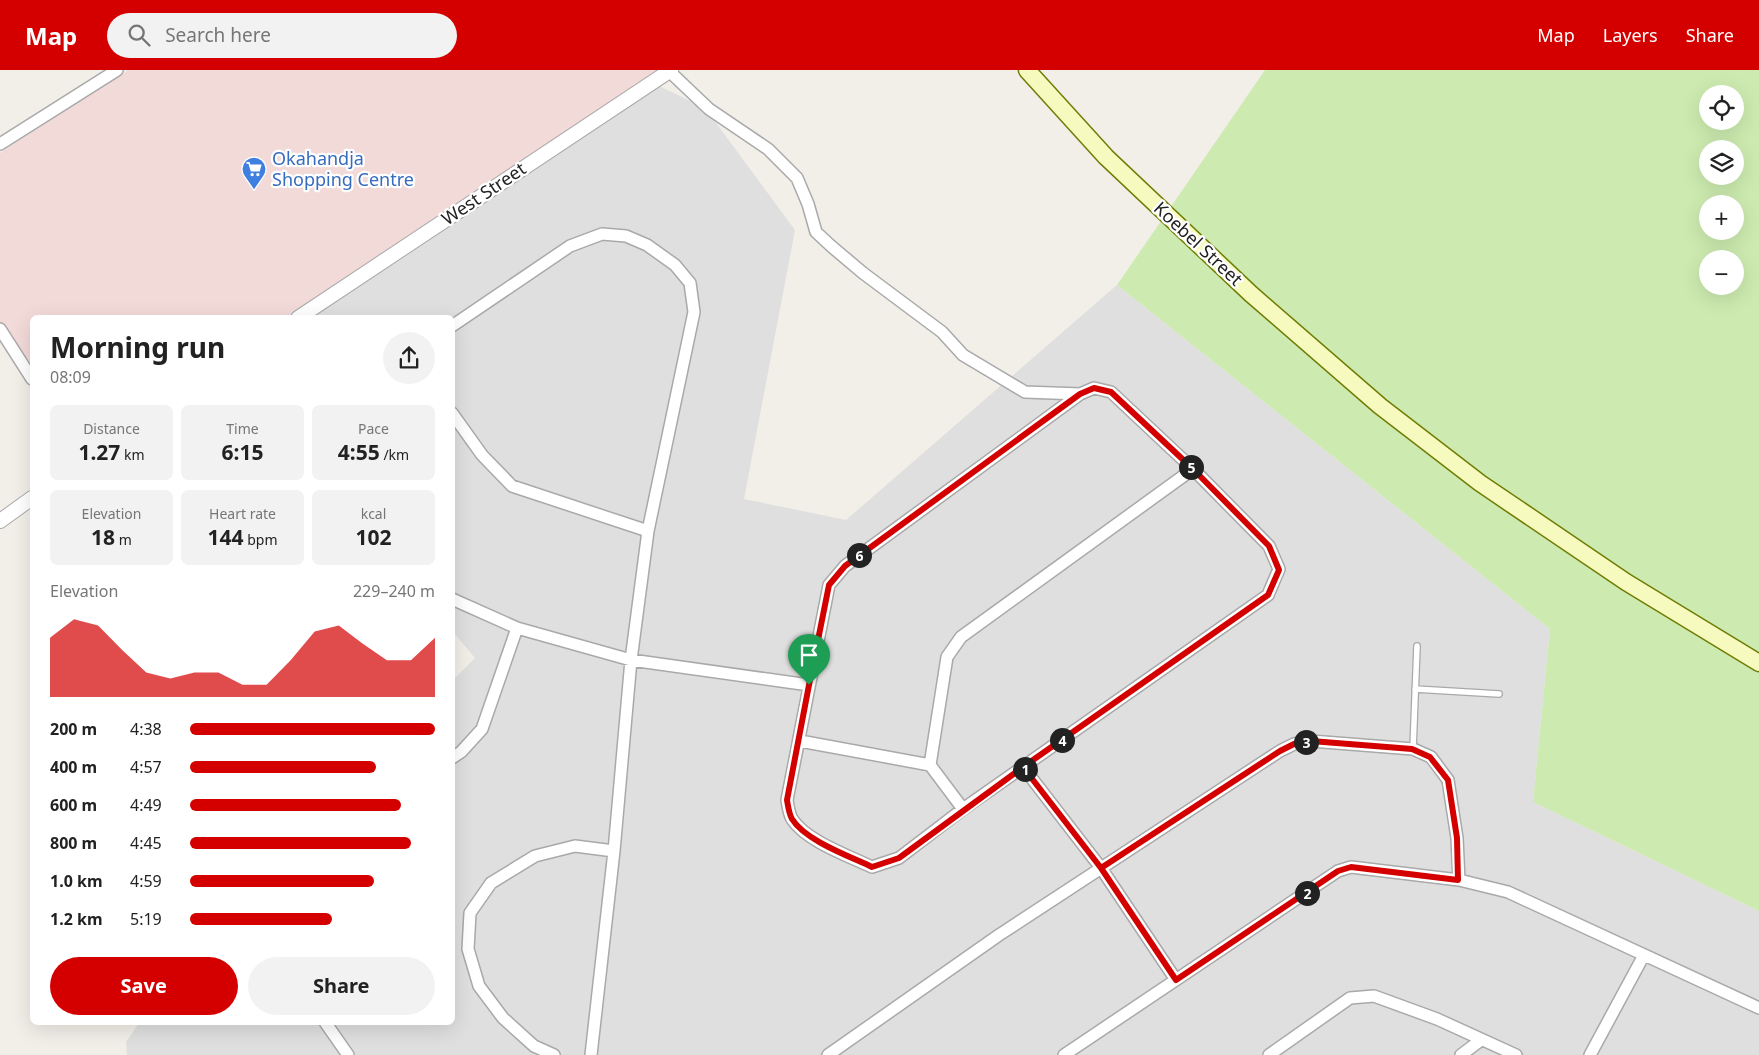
<!DOCTYPE html>
<meta charset="utf-8">
<style>
body{margin:0;font-family:"Noto Sans",sans-serif;background:#f2f2f2;color:#222;height:100vh;display:flex;flex-direction:column;font-size:19px;white-space:nowrap}
*{box-sizing:border-box;margin:0}
p{font-size:16px;color:#767676}
.icon{flex:none;width:28px;height:28px;fill:none;stroke:currentColor;stroke-width:2;stroke-linecap:round;stroke-linejoin:round}
.map{position:relative;flex:1;overflow:hidden}
.sheet{position:absolute;left:30px;top:245px;width:425px;height:710px;display:flex;flex-direction:column;background:#fff;border-radius:8px;box-shadow:0 5px 20px #0002}
.sheet>*{flex:none}
.tools{position:absolute;left:1699px;top:15px;display:grid;gap:10px}
.tools a{display:grid;place-items:center;width:45px;height:45px;border-radius:50%;background:#fff;box-shadow:0 5px 20px #0002;font-size:25px}
.pin{position:absolute;display:grid;place-items:center;width:42px;height:42px;color:#fff;margin:-51px -21px;border-radius:50% 50% 50% 0;rotate:-45deg;box-shadow:0 0 5px #0007}
.pin .icon{rotate:45deg}
.km{position:absolute;width:25px;height:25px;margin:-12px;border-radius:50%;background:#222;color:#fff;font-size:14px;line-height:25px;text-align:center}
.round{display:grid;place-items:center;flex:none;width:52px;height:52px;border-radius:26px;background:#f2f2f2}
.summary{display:flex;align-items:center;justify-content:space-between;height:85px;padding:0 20px}
h1{font-size:28px;font-weight:700;line-height:38px}
.figures{display:grid;grid-template-columns:repeat(3,1fr);gap:8px;height:85px;padding:5px 20px}
.figures div{display:grid;align-content:center;border-radius:8px;background:#f2f2f2;text-align:center}
.figures b{font-size:21px;font-weight:700}
.figures small{font-size:14px;font-weight:400}
.figures p{font-size:14px}
.chart{height:140px;padding:10px 20px}
.chart p{display:flex;justify-content:space-between}
.chart svg{width:100%;height:90px;margin-top:5px;fill:#d40000;opacity:.7}
.primary-button{display:flex;gap:10px;margin-top:auto;padding:10px 20px}
.primary-button a{flex:1;height:58px;border-radius:30px;background:#d40000;color:#fff;font-size:20px;font-weight:700;line-height:58px;text-align:center}
.primary-button a+a{background:#f2f2f2;color:#222}
ul{padding:0 20px;list-style:none;font-size:16px}
li{display:grid;grid-template-columns:80px 60px 1fr;align-items:center;height:38px}
li i{height:12px;border-radius:6px;background:#d40000}
header{display:flex;align-items:center;gap:30px;box-sizing:border-box;height:70px;padding:0 25px;background:#d40000;color:#fff}
header strong{font-size:24px}
nav{display:flex;gap:28px;margin-inline-start:auto;font-size:18px}
.search{width:350px;height:45px;background:#f2f2f2;display:flex;align-items:center;gap:12px;box-sizing:border-box;padding:0 18px;border-radius:28px;color:#767676;font-size:19px}
.map>svg:first-child{display:block}
</style>
<header>
<strong>Map</strong>
<div class="search"><svg class="icon" aria-label="search" viewBox="0 0 24 24"><circle cx="10" cy="10" r="6"/><path d="M15 15l6 6"/></svg>Search here</div>
<nav><a>Map</a><a>Layers</a><a>Share</a></nav>
</header>
<div class="map">
<svg width="1759" height="985" viewBox="0 0 1759 985">
<rect width="100%" height="100%" fill="#f2efe9"/>
<!-- residential -->
<path fill="#e0dfdf" d="M 659,16 L 705,38 L 795,160 L 744,429 L 846,450 L 1117,215 L 1550,559 L 1533,732 L 1759,841 L 1759,985 L 127,985 L 126,972 L 139,953 L 452,952 L 453,610 L 475,588 L 453,562 L 452,248 L 300,247 Z"/>
<!-- commercial -->
<path fill="#f2dad9" d="M 128,0 L 659,0 L 296,247 L 32,248 L 32,309 L 0,258 L 0,83 Z"/>
<!-- grass -->
<path fill="#cdebb0" fill-rule="evenodd" d="M 1265,0 L 1759,0 L 1759,841 L 1533,732 L 1550,559 L 1117,215 ZM 1708,24 L 1735,24 L 1735,51 L 1708,51 ZM 1708,79 L 1735,79 L 1735,106 L 1708,106 ZM 1708,134 L 1735,134 L 1735,161 L 1708,161 ZM 1708,189 L 1735,189 L 1735,216 L 1708,216 Z"/>
<g fill="none" stroke-linecap="round" stroke-linejoin="round">
<defs>
<path id="service" d="M 1415,619 L 1499,624
M 1413,679 L 1417,576"/>
<path id="minor" d="M 669,1 L 709,39 L 768,79 L 797,108 L 808,134 L 816,162 L 831,176 L 863,203 L 942,262 L 963,285 L 1025,322 L 1080,324
M 0,74 L 117,0
M 452,256 L 570,176 L 602,164 L 626,166 L 647,175 L 675,195 L 690,213 L 694,242 L 648,461 L 631,590 L 614,781 L 591,985
M 0,259 L 32,309
M 452,343 L 482,385 L 512,416 L 648,461
M 452,529 L 517,558 L 631,590 L 809,615
M 800,671 L 930,695 L 963,739 L 1268,525 L 1279,499 L 1269,476 L 1193,399 L 1111,322 L 1094,318 L 1080,324 L 845,496 L 829,515 L 787,730 C 788,736 789,744 792,749 C 806,771 849,786 872,797 L 899,788 L 963,739
M 452,688 L 461,682 L 482,659 L 517,558
M 930,695 L 947,587 L 961,567 L 1193,399
M 1023,697 L 1101,798 L 1176,910
M 325,952 L 348,985
M 554,985 L 534,976 L 503,948 L 479,916 L 468,879 L 470,843 L 491,813 L 535,786 L 575,776 L 614,781
M 828,985 L 999,865 L 1280,681 L 1294,674 L 1311,671 L 1413,679 L 1431,687 L 1448,710 L 1457,768 L 1459,810
M 1064,985 L 1338,801 L 1351,797 L 1459,810 L 1508,822 L 1759,938
M 1269,985 L 1350,928 L 1374,926 L 1437,949 L 1516,985
M 1461,985 L 1481,970
M 1590,985 L 1644,885"/>
<path id="tertiary" d="M 298,248 L 671,0
M 0,451 L 32,428"/>
<path id="secondary" d="M 1027,0 L 1106,87 L 1251,224 L 1380,336 L 1480,413 L 1626,512 L 1759,593"/>
</defs>
<!-- service casing -->
<use href="#service" stroke="#a9a9a9" stroke-width="8"/>
<!-- minor casing -->
<use href="#minor" stroke="#a9a9a9" stroke-width="14"/>
<!-- tertiary casing -->
<use href="#tertiary" stroke="#a9a9a9" stroke-width="16"/>
<!-- secondary casing -->
<use href="#secondary" stroke="#707d05" stroke-width="19"/>
<!-- service -->
<use href="#service" stroke="#fff" stroke-width="5.5"/>
<!-- minor -->
<use href="#minor" stroke="#fff" stroke-width="11"/>
<!-- tertiary -->
<use href="#tertiary" stroke="#fff" stroke-width="14"/>
<!-- secondary -->
<use href="#secondary" stroke="#f7fabf" stroke-width="16"/>
</g>
<g fill="none" stroke-linecap="round" stroke-linejoin="round">
<defs>
<path id="route" d="M 809,615 L 787,730 C 788,736 789,744 792,749 C 806,771 849,786 872,797 L 899,788 L 1023,697 L 1101,798 L 1176,910 L 1338,801 L 1351,797 L 1458,810 L 1457,768 L 1448,710 L 1430,687 L 1412,679 L 1311,671 L 1294,674 L 1280,681 L 1101,798 L 1023,697 L 1268,525 L 1279,500 L 1269,476 L 1193,399 L 1111,322 L 1094,318 L 1080,324 L 845,496 L 829,515 L 809,615"/>
</defs>
<!-- route casing -->
<use href="#route" stroke="#fff" stroke-width="10"/>
<!-- route -->
<use href="#route" stroke="#d40000" stroke-width="6"/>
</g>
<!-- icons -->
<defs>
<symbol id="supermarket-pin" viewBox="-11 -11 22 30"><path d="M0 17L-7.5 6A9.5 9.5 0 1 1 7.5 6Z" fill="#3f7fe0" stroke="#fff"/><path d="M-6-5.5h2.5l.6 2H6L4.5 2H-2.5L-4.4-4H-6ZM-1.5 3.2a1.3 1.3 0 1 0 .1 0ZM3 3.2a1.3 1.3 0 1 0 .1 0Z" fill="#fff"/></symbol>
</defs>
<g fill-rule="evenodd">
<use href="#supermarket-pin" x="240" y="85" width="28" height="38"/>
</g>
<g text-anchor="middle" stroke-width="4.5" stroke-linejoin="round" paint-order="stroke">
<!-- shop labels -->
<g font-size="18" fill="#366cbe" stroke="#fff" text-anchor="start">
<text x="272" y="95">Okahandja<tspan x="272" dy="21">Shopping Centre</tspan></text>
</g>
<!-- street labels -->
<g font-size="18" fill="#222" stroke="#fff">
<text transform="translate(484 124) rotate(-34)" y="6">West Street</text>
<text transform="translate(1198 174) rotate(43)" y="6">Koebel Street</text>
</g>
</g>
</svg>
<div class="tools">
<a><svg class="icon" aria-label="locate" viewBox="0 0 24 24"><circle cx="12" cy="12" r="6"/><path d="M12 2v4M12 18v4M2 12h4M18 12h4"/></svg></a>
<a><svg class="icon" aria-label="layers" viewBox="0 0 24 24"><path d="M12 4l9 5-9 5-9-5zM3 14l9 5 9-5"/></svg></a>
<a>+</a>
<a>−</a>
</div>
<div class="pin" style="left:809px;top:615px;background:#1e9e55"><svg class="icon" aria-label="arrive" viewBox="0 0 24 24"><path d="M6 21V4h12l-3 4 3 4H6"/></svg></div>
<b class="km" style="left:1025px;top:699px">1</b>
<b class="km" style="left:1307px;top:823px">2</b>
<b class="km" style="left:1306px;top:672px">3</b>
<b class="km" style="left:1062px;top:670px">4</b>
<b class="km" style="left:1191px;top:397px">5</b>
<b class="km" style="left:859px;top:485px">6</b>
<section class="sheet">
<div class="summary"><div><h1>Morning run</h1><p>08:09</p></div><a class="round"><svg class="icon" aria-label="share" viewBox="0 0 24 24"><path d="M12 15V3M7 8l5-5 5 5M5 13v7h14v-7"/></svg></a></div>
<div class="figures">
<div><p>Distance</p><b>1.27<small> km</small></b></div>
<div><p>Time</p><b>6:15</b></div>
<div><p>Pace</p><b>4:55<small> /km</small></b></div>
</div>
<div class="figures">
<div><p>Elevation</p><b>18<small> m</small></b></div>
<div><p>Heart rate</p><b>144<small> bpm</small></b></div>
<div><p>kcal</p><b>102</b></div>
</div>
<div class="chart"><p><span>Elevation</span>229–240 m</p>
<svg viewBox="0 0 160 44" preserveAspectRatio="none"><path d="M0 44V15L10 6L20 9L30 21L40 32L50 35L60 32L70 32L80 38L90 38L100 26L110 12L120 9L130 18L140 26L150 26L160 15V44z"/></svg>
</div>
<ul>
<li><b>200 m</b>4:38<i style="width:100%"></i></li>
<li><b>400 m</b>4:57<i style="width:76%"></i></li>
<li><b>600 m</b>4:49<i style="width:86%"></i></li>
<li><b>800 m</b>4:45<i style="width:90%"></i></li>
<li><b>1.0 km</b>4:59<i style="width:75%"></i></li>
<li><b>1.2 km</b>5:19<i style="width:58%"></i></li>
</ul>
<div class="primary-button"><a>Save</a><a>Share</a></div>
</section>
</div>
